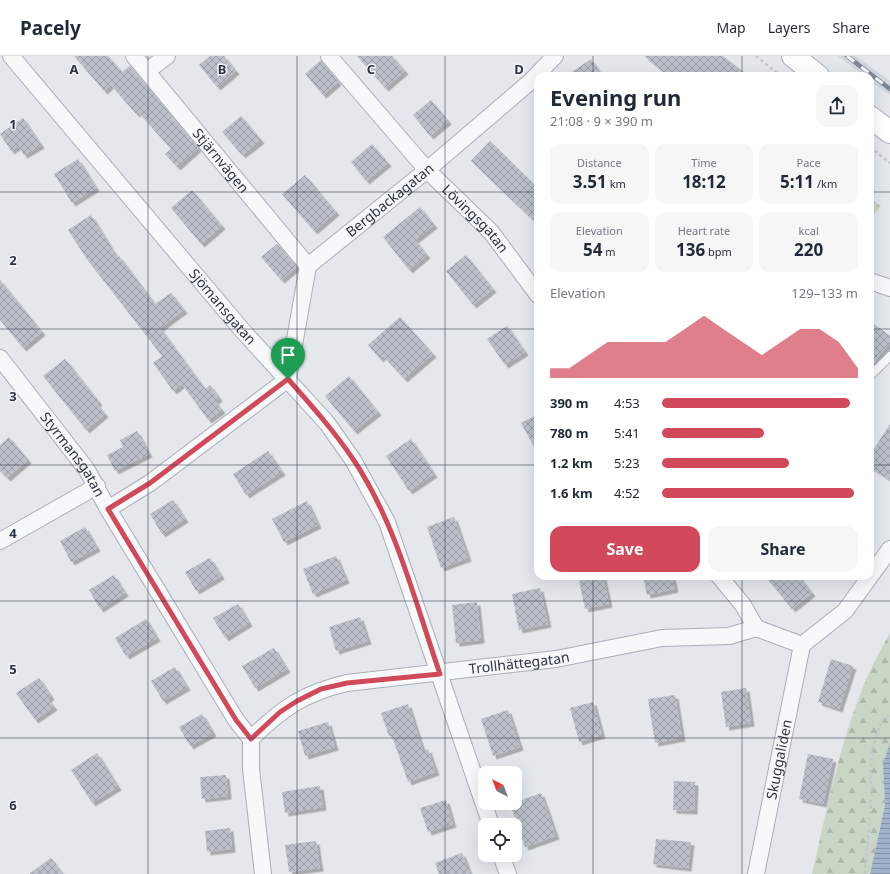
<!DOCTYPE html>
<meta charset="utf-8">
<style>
body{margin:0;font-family:"Noto Sans",sans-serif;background:#f6f6f7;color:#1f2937;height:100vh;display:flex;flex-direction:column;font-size:15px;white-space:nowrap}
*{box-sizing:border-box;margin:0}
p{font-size:13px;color:#747a83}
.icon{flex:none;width:22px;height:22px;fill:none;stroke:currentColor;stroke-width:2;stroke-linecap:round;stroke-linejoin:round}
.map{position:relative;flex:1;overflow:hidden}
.panel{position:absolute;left:534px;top:16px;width:340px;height:508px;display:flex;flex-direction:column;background:#fff;border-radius:12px;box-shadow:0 4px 16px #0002}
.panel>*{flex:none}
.needle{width:26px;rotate:318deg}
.tools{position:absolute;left:478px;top:710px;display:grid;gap:8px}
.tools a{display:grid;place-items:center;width:44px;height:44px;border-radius:8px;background:#fff;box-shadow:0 4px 16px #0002;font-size:20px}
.pin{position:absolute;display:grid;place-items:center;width:34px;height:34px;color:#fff;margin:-41px -17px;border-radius:50% 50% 50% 0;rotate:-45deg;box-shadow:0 0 4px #0007}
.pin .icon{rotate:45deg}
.round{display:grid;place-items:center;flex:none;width:42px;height:42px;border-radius:12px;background:#f6f6f7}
.summary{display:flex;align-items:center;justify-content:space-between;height:68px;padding:0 16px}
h1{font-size:22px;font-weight:700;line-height:30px}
.stats{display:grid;grid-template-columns:repeat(3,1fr);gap:6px;height:68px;padding:4px 16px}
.stats div{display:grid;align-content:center;border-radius:10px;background:#f6f6f7;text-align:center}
.stats b{font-size:17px;font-weight:700}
.stats small{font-size:11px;font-weight:400}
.stats p{font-size:11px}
.chart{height:112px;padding:8px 16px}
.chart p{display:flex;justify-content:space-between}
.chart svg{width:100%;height:72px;margin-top:4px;fill:#d1495b;opacity:.7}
.action{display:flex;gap:8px;margin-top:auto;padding:8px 16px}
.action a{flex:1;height:46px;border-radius:12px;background:#d1495b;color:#fff;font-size:16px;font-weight:700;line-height:46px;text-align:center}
.action a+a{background:#f6f6f7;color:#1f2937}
ul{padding:0 16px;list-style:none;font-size:13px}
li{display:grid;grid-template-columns:64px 48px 1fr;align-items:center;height:30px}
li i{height:10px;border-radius:5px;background:#d1495b}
header{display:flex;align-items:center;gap:24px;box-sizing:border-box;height:56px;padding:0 20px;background:#fff;border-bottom:1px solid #e0e1e3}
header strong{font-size:19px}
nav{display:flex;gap:22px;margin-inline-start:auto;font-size:14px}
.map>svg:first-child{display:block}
</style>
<header>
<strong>Pacely</strong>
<nav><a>Map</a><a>Layers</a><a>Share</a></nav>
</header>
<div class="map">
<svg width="890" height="818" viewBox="0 0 890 818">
<defs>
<pattern id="grass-dots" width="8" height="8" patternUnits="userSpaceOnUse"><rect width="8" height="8" fill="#c9d6c5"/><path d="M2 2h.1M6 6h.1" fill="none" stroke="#adb8ab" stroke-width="1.8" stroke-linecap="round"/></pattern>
<pattern id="forest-firs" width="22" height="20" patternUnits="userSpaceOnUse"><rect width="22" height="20" fill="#c9d6c5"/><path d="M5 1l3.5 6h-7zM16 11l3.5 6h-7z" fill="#adb8ab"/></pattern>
<pattern id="water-rules" width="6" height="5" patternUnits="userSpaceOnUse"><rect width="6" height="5" fill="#9fb4cc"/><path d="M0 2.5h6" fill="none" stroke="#8293a7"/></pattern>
<pattern id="building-cross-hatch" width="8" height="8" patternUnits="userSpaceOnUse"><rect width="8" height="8" fill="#bbc0ca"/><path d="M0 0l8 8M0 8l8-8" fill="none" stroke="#989da6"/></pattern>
<filter id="shadow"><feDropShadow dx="3.5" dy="3.5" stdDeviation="0" flood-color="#0004"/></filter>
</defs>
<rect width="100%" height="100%" fill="#e4e7ec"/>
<!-- built -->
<path fill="#d2d6de" d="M 838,0 L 856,0 L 890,25 L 890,39 L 870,25 L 870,20 L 864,20 Z"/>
<!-- grass -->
<path fill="url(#grass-dots)" d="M 870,142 L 881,150 L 870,164 Z"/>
<!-- forest -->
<path fill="url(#forest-firs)" d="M 890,577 L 890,687 L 883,708 L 885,749 L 870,818 L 812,818 C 831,736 846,650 890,577 Z"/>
<!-- water -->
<path fill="url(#water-rules)" d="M 890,687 L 890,818 L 870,818 L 885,749 L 883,708 Z"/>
<!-- building -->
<path fill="url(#building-cross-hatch)" filter="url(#shadow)" d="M 74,0 L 108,0 L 122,16 L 130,10 L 198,92 L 177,111 L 165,98 L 171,93 L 138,56 L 136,58 L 111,29 L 104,35 Z
M 210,0 L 224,0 L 236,15 L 217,31 L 199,9 Z
M 357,0 L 392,0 L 405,15 L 385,32 Z
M 644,0 L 723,0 L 749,20 L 668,20 Z
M 591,3 L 602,20 L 566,20 Z
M 321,4 L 338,26 L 323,39 L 305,18 Z
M 431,44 L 448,65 L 430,80 L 413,59 Z
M 241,60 L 261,84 L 242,99 L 222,76 Z
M 23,62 L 41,89 L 24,99 L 18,90 L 11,95 L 0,78 Z
M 490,85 L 538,132 L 538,169 L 471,105 Z
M 372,88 L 388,107 L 366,125 L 351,106 Z
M 78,103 L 96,132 L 72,147 L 54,118 Z
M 305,119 L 336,156 L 314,175 L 282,138 Z
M 192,134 L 222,170 L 201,188 L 171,152 Z
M 420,151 L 434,169 L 415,184 L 427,199 L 409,214 L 383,181 Z
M 91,159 L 117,201 L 119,200 L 155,248 L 171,237 L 184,254 L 160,272 L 205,333 L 210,329 L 219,342 L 215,345 L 222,354 L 208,364 L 182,328 L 173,335 L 153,307 L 162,300 L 86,202 L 68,174 Z
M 277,188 L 297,211 L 281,224 L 261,201 Z
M 466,199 L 493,233 L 473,249 L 446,215 Z
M 0,224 L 42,276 L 23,292 L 0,264 Z
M 400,261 L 433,298 L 404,323 L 383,300 L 380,303 L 368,289 Z
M 870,265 L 890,280 L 890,286 L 870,312 Z
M 507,270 L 525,296 L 505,309 L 487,283 Z
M 65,303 L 99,346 L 97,348 L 105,358 L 86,374 L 43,320 Z
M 349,320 L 378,356 L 354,375 L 325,340 Z
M 538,358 L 538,398 L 521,367 Z
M 890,368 L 890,424 L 870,411 L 870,399 Z
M 137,375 L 149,398 L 115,415 L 107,399 L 123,391 L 120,384 Z
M 9,381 L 28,404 L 7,422 L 0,415 L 0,389 Z
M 411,383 L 434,418 L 409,435 L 386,400 Z
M 268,395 L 282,416 L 246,439 L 233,418 Z
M 173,444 L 185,463 L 162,478 L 150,458 Z
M 307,445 L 318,469 L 284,486 L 272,463 Z
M 454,461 L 468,502 L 441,512 L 427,471 Z
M 85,471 L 97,492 L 71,506 L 60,485 Z
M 336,500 L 346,524 L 313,538 L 303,513 Z
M 210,502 L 221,520 L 196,535 L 185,516 Z
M 114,519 L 125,537 L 100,553 L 89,534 Z
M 603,520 L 609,548 L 585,553 L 579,525 Z
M 643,520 L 672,520 L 675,533 L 647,539 Z
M 765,520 L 799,520 L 812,537 L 792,553 Z
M 540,532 L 548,568 L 519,574 L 512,538 Z
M 477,546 L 481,584 L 456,587 L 452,549 Z
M 238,548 L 249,567 L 225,582 L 213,562 Z
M 360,561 L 368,585 L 336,595 L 329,571 Z
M 146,563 L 157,582 L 126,600 L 115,582 Z
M 274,592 L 287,613 L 255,632 L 242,610 Z
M 831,603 L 853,610 L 839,653 L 818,646 Z
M 175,611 L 187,631 L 163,645 L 151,625 Z
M 39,622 L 51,640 L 48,643 L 54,651 L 35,664 L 16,637 Z
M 746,632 L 751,667 L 726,671 L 721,636 Z
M 675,639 L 682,682 L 655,687 L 648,643 Z
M 593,646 L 602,679 L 579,686 L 570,652 Z
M 408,648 L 423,695 L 428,693 L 436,716 L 408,726 L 392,680 L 389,680 L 381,657 Z
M 508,654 L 520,691 L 493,700 L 481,663 Z
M 202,658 L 213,677 L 190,690 L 179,671 Z
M 328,666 L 335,691 L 305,700 L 298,675 Z
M 97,697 L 118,731 L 92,747 L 71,714 Z
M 808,698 L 833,703 L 823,748 L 799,743 Z
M 226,719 L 228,740 L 202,743 L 200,721 Z
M 674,725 L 695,726 L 694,755 L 673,754 Z
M 320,730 L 323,751 L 285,757 L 282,736 Z
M 541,737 L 556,780 L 525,791 L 510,748 Z
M 446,744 L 453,768 L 428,776 L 420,752 Z
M 230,772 L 232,793 L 207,796 L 205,775 Z
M 656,783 L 691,786 L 688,812 L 653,808 Z
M 316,785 L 320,812 L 289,816 L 285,789 Z
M 462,797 L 470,818 L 439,818 L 435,807 Z
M 51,802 L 63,818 L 29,818 Z"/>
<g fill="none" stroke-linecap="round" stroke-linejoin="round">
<defs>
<path id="lane" d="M 870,320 L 890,300"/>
<g id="street">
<path id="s1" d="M 11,0 L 242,274 L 327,367 L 353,404 L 387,466 L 491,769"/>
<path id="s2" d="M 134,0 L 308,210"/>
<path id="s3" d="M 329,0 L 427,114 L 491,176 L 538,239"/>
<path d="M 147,15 L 167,0"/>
<path d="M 870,225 L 890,232"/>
<path id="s4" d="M 0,302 L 87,414 L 108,453 L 236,664 L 251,683"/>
<path id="s5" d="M 108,453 L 150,427 L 288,323 L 308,210 L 427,114 L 531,25 L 555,0"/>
<path d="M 0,485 L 97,430"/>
<path d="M 719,520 L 743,549 L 756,572"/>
<path d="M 501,799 L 508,818"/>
<path id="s6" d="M 263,818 L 251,713 L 251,683 C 282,652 304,637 347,627 L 556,603 L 662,582 L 729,580 L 756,572 L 802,589 L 845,555 L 890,493"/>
<path id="s7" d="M 756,818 L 802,589"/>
</g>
<path id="secondary" d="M 793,0 L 818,20
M 870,61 L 890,76"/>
</defs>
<!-- lane casing -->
<use href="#lane" stroke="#a9aeb7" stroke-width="10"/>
<!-- street casing -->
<use href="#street" stroke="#a9aeb7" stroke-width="18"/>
<!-- secondary casing -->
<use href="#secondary" stroke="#a9aeb7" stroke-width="24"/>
<!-- path -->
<path stroke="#c2c5cb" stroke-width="2.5" stroke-dasharray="3 3" stroke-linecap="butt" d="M 756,0 L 781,20
M 870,91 L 890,107
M 865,818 L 872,732 L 870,717 L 873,692 L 881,666 L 885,661 L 890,660"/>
<!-- lane -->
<use href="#lane" stroke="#f7f8fa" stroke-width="8"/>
<!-- street -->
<use href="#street" stroke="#f7f8fa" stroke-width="16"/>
<!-- secondary -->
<use href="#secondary" stroke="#fff" stroke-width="22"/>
<defs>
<path id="rail" d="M 847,0 L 890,33"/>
</defs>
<!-- rail casing -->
<use href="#rail" stroke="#7d8696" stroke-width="4.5"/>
<!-- rail -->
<use href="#rail" stroke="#f4f6f9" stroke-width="3" stroke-dasharray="9" stroke-linecap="butt"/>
</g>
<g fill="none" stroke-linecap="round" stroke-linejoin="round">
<defs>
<path id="route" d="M 288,323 C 311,349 334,375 353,403 C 396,467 415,546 440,618 L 347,627 L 321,633 L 297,645 L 280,656 L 251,683 L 236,664 L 108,453 L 150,427 Z"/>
</defs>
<!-- route casing -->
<use href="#route" stroke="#fff" stroke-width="8"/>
<!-- route -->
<use href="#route" stroke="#d1495b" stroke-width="5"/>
</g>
<!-- grid -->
<path fill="none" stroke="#2b3445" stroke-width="1" stroke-opacity="0.55" d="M 148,0 L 148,818M 297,0 L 297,818M 445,0 L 445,818M 593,0 L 593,20M 742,0 L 742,20M 0,136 L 538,136M 870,136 L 890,136M 0,273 L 538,273M 870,273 L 890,273M 0,409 L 538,409M 870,409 L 890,409M 593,520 L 593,818M 742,520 L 742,818M 0,545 L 890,545M 0,682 L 890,682"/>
<g text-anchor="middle" stroke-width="3" stroke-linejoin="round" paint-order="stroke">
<!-- street labels -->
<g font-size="14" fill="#2b3445" stroke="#f4f6f9">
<text dy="5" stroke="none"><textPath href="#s2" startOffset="136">Stjärnvägen</textPath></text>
<text dy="5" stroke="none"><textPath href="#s5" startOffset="442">Bergbackagatan</textPath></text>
<text dy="5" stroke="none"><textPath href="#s3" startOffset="219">Lövingsgatan</textPath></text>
<text dy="5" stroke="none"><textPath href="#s1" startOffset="328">Sjömansgatan</textPath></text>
<text dy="5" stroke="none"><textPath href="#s4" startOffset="121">Styrmansgatan</textPath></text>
<text dy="5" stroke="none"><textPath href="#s6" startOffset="422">Trollhättegatan</textPath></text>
<text dy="5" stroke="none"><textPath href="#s7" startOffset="117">Skuggaliden</textPath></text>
</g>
</g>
<g font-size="13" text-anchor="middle" font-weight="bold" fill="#2b3445" stroke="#f4f6f9" stroke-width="3" stroke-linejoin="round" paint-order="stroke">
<text x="74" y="18">A</text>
<text x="222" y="18">B</text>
<text x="371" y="18">C</text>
<text x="519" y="18">D</text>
<text x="13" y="73">1</text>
<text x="13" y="209">2</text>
<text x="13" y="345">3</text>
<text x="13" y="482">4</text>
<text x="13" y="618">5</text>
<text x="13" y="754">6</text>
</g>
</svg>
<div class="tools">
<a><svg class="needle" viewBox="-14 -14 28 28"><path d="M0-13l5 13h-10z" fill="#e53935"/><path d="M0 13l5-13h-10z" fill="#747a83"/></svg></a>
<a><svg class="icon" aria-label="locate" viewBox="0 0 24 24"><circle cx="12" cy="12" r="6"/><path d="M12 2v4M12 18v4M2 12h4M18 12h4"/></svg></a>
</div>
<div class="pin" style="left:288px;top:323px;background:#1e9e55"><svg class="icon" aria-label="arrive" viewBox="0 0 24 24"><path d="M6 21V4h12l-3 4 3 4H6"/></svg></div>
<section class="panel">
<div class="summary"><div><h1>Evening run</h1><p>21:08 · 9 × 390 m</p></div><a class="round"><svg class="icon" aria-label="share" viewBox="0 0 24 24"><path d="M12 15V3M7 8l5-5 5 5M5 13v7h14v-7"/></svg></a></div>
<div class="stats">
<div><p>Distance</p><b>3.51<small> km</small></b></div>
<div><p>Time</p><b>18:12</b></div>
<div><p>Pace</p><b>5:11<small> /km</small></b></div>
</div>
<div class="stats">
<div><p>Elevation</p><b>54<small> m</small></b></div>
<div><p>Heart rate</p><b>136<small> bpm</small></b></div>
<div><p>kcal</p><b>220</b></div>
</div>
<div class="chart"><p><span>Elevation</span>129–133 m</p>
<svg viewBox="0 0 160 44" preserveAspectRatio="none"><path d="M0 44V38L10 38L20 30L30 22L40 22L50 22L60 22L70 14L80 6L90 14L100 22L110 30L120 22L130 14L140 14L150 22L160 38V44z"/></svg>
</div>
<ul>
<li><b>390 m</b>4:53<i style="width:96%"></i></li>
<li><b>780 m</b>5:41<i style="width:52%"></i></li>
<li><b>1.2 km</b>5:23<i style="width:65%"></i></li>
<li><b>1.6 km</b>4:52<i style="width:98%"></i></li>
</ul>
<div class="action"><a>Save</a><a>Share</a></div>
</section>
</div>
